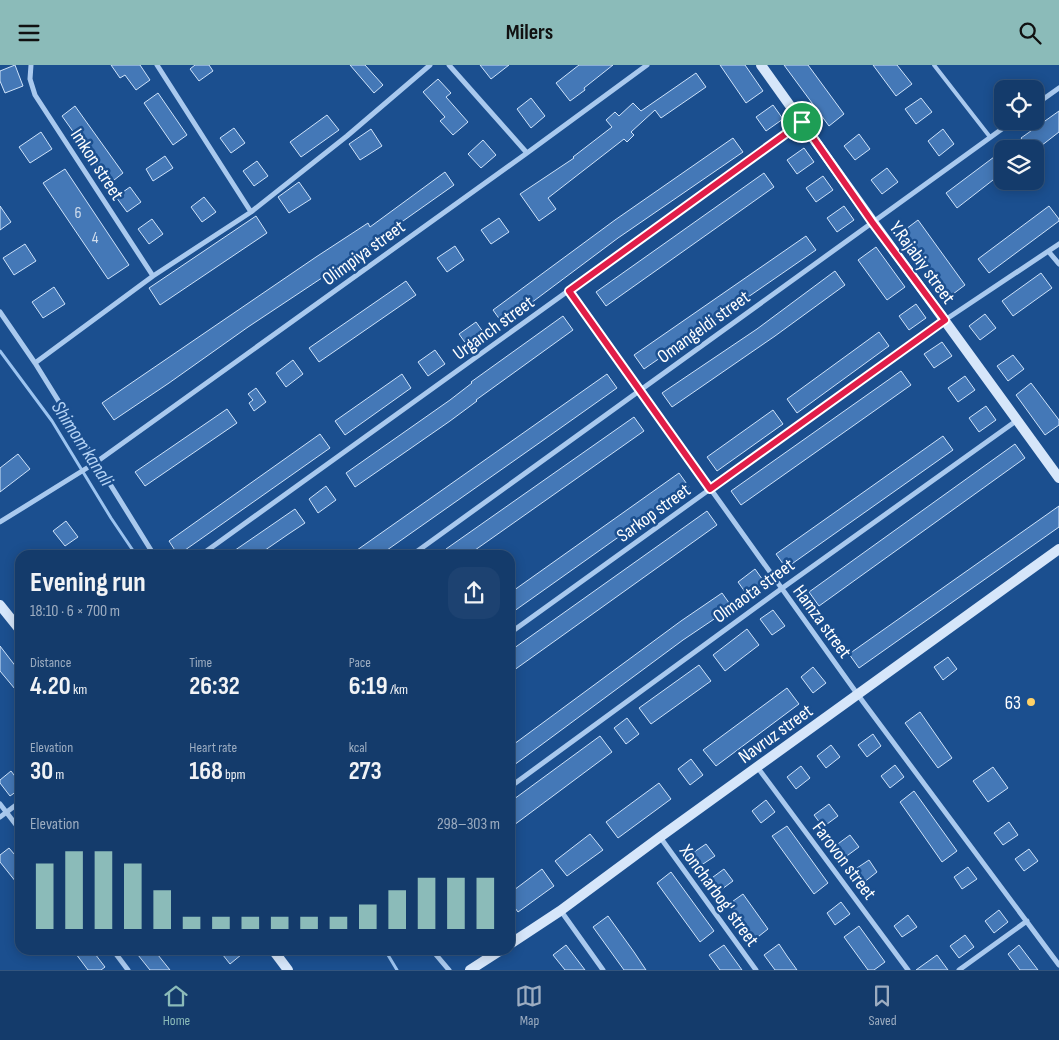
<!DOCTYPE html>
<meta charset="utf-8">
<style>
body{margin:0;font-family:"Sofia Sans Condensed",sans-serif;background:#1d4271;color:#f1f3f6;height:100vh;display:flex;flex-direction:column;font-size:19px;white-space:nowrap}
*{box-sizing:border-box;margin:0}
p{font-size:16px;color:#9dadc1}
.icon{flex:none;width:28px;height:28px;fill:none;stroke:currentColor;stroke-width:2;stroke-linecap:round;stroke-linejoin:round}
.map{position:relative;flex:1;overflow:hidden}
.panel{position:absolute;left:15px;top:485px;width:500px;height:405px;display:flex;flex-direction:column;background:#143b6b;border-radius:15px;box-shadow:0 2px 12px #0003,0 0 0 1px #33557e}
.panel>*{flex:none}
.buttons{position:absolute;left:994px;top:15px;display:grid;gap:10px}
.buttons a{display:grid;place-items:center;width:50px;height:50px;border-radius:10px;background:#143b6b;box-shadow:0 2px 12px #0003,0 0 0 1px #33557e;font-size:25px}
.pin{position:absolute;display:grid;place-items:center;width:42px;height:42px;color:#fff;margin:-21px;border:2px solid #fff;border-radius:50%;box-shadow:0 1px 5px #0007}
.round{display:grid;place-items:center;flex:none;width:52px;height:52px;border-radius:15px;background:#1d4271}
.headline{display:flex;align-items:center;justify-content:space-between;height:85px;padding:0 15px}
h1{font-size:28px;font-weight:700;line-height:38px}
.figures{display:grid;grid-template-columns:repeat(3,1fr);gap:8px;height:85px;padding:5px 15px}
.figures div{display:grid;align-content:center}
.figures b{font-size:25px;font-weight:700}
.figures small{font-size:14px;font-weight:400}
.figures p{font-size:14px}
.chart{height:140px;padding:10px 15px}
.chart p{display:flex;justify-content:space-between}
.chart svg{width:100%;height:90px;margin-top:5px;stroke:#8bbbb9;stroke-width:6}
header{display:flex;justify-content:space-between;align-items:center;height:65px;padding:0 15px;background:#8bbbb9;color:#111;font-size:22px;font-weight:700}
.menu{display:flex;justify-content:space-around;align-items:center;height:70px;border-top:1px solid #33557e;background:#143b6b;font-size:14px;color:#9dadc1}
.menu a{display:grid;justify-items:center;gap:2px}
.menu .selected{color:#8bbbb9}
.map>svg:first-child{display:block}
</style>
<header><svg class="icon" aria-label="menu" viewBox="0 0 24 24"><path d="M4 6h16M4 12h16M4 18h16"/></svg>Milers<svg class="icon" aria-label="search" viewBox="0 0 24 24"><circle cx="10" cy="10" r="6"/><path d="M15 15l6 6"/></svg></header>
<div class="map">
<svg width="1059" height="905" viewBox="0 0 1059 905">
<rect width="100%" height="100%" fill="#1b4f8f"/>
<g fill="none" stroke-linecap="round" stroke-linejoin="round">
<!-- stream -->
<path stroke="#9cc4f0" stroke-width="3" d="M 0,286 L 52,356 L 111,453 L 136,490
M 385,885 L 397,905"/>
</g>
<!-- building -->
<path fill="#4478b7" stroke="#cfe3fa" d="M 15,0 L 23,21 L 5,28 L 0,16 L 0,6 Z
M 111,0 L 140,0 L 150,15 L 136,25 L 125,10 L 120,13 Z
M 195,0 L 209,0 L 213,6 L 199,16 L 190,4 Z
M 350,0 L 365,0 L 383,20 L 374,28 Z
M 480,0 L 509,0 L 491,14 Z
M 579,0 L 613,0 L 584,23 L 585,25 L 570,36 L 556,18 Z
M 720,0 L 745,0 L 763,26 L 746,38 Z
M 784,0 L 808,0 L 844,49 L 829,61 Z
M 873,0 L 897,0 L 912,19 L 896,31 Z
M 696,8 L 706,22 L 661,53 L 655,45 L 631,67 L 634,70 L 627,77 L 624,74 L 548,133 L 556,144 L 539,156 L 520,129 L 574,93 L 573,92 L 612,62 L 606,55 L 615,47 L 619,51 L 633,38 L 641,46 Z
M 438,14 L 451,28 L 446,32 L 468,57 L 453,70 L 440,56 L 445,52 L 423,27 Z
M 158,28 L 187,70 L 173,80 L 144,38 Z
M 531,33 L 545,51 L 531,63 L 517,44 Z
M 921,33 L 932,47 L 916,59 L 905,44 Z
M 773,40 L 783,54 L 766,66 L 756,52 Z
M 75,41 L 123,108 L 109,119 L 98,104 L 99,103 L 62,51 Z
M 1059,46 L 1059,67 L 1037,84 L 1029,84 L 1021,73 Z
M 327,50 L 339,65 L 301,92 L 290,77 Z
M 234,63 L 245,78 L 231,88 L 220,73 Z
M 371,64 L 382,81 L 360,95 L 349,79 Z
M 943,64 L 954,79 L 939,91 L 928,76 Z
M 41,67 L 52,84 L 30,98 L 19,82 Z
M 859,69 L 870,84 L 855,95 L 844,81 Z
M 733,73 L 743,87 L 618,173 L 503,259 L 493,245 L 615,155 Z
M 483,75 L 496,90 L 481,103 L 468,89 Z
M 804,83 L 814,97 L 797,109 L 787,95 Z
M 1002,86 L 1002,108 L 957,143 L 946,128 Z
M 165,91 L 173,103 L 153,116 L 146,104 Z
M 257,96 L 268,111 L 254,121 L 243,106 Z
M 887,103 L 898,117 L 882,129 L 871,115 Z
M 65,104 L 129,200 L 108,214 L 43,118 Z
M 445,107 L 454,120 L 403,156 L 379,175 L 248,262 L 169,318 L 114,355 L 102,338 L 316,192 L 368,158 L 370,162 Z
M 764,108 L 774,122 L 606,241 L 596,227 Z
M 823,111 L 833,125 L 816,137 L 806,123 Z
M 299,117 L 311,134 L 289,148 L 278,132 Z
M 130,122 L 141,137 L 127,147 L 116,132 Z
M 204,132 L 216,147 L 202,157 L 191,142 Z
M 0,141 L 11,157 L 0,165 Z
M 844,141 L 854,155 L 837,167 L 827,153 Z
M 1049,141 L 1059,154 L 1059,156 L 989,208 L 978,194 Z
M 256,151 L 267,168 L 160,240 L 149,223 Z
M 499,153 L 509,167 L 491,179 L 481,165 Z
M 152,154 L 163,169 L 149,179 L 138,164 Z
M 918,155 L 965,220 L 949,232 L 902,167 Z
M 806,171 L 816,185 L 644,304 L 634,290 Z
M 25,179 L 36,196 L 14,210 L 3,193 Z
M 455,181 L 464,195 L 447,207 L 437,193 Z
M 876,182 L 905,222 L 887,235 L 858,195 Z
M 835,206 L 845,220 L 775,271 L 672,342 L 662,328 L 757,264 Z
M 1041,208 L 1052,223 L 1013,251 L 1002,236 Z
M 406,216 L 416,230 L 319,297 L 309,283 Z
M 54,222 L 65,239 L 43,253 L 32,237 Z
M 916,239 L 926,253 L 909,265 L 899,251 Z
M 985,249 L 996,263 L 980,275 L 969,261 Z
M 563,251 L 573,265 L 476,335 L 477,336 L 450,356 L 355,422 L 346,408 L 450,335 L 472,318 L 471,317 Z
M 476,257 L 486,271 L 469,283 L 459,269 Z
M 879,267 L 889,281 L 797,348 L 787,334 Z
M 942,277 L 952,291 L 934,303 L 924,289 Z
M 435,285 L 445,299 L 428,311 L 418,297 Z
M 1013,290 L 1024,304 L 1008,316 L 997,301 Z
M 293,295 L 303,309 L 286,322 L 276,308 Z
M 901,306 L 911,320 L 741,440 L 731,426 Z
M 402,309 L 411,323 L 345,370 L 335,356 Z
M 607,309 L 617,323 L 552,369 L 380,490 L 350,490 Z
M 965,311 L 975,325 L 958,337 L 948,323 Z
M 1031,318 L 1059,355 L 1059,360 L 1045,370 L 1016,330 Z
M 256,323 L 266,337 L 254,346 L 249,338 L 253,335 L 248,329 Z
M 986,341 L 996,355 L 979,367 L 969,353 Z
M 227,344 L 237,358 L 145,421 L 135,407 Z
M 773,345 L 783,359 L 717,406 L 707,392 Z
M 634,352 L 644,366 L 468,490 L 450,490 L 446,484 Z
M 320,369 L 330,383 L 178,490 L 169,476 Z
M 943,371 L 953,385 L 786,503 L 776,489 Z
M 1015,379 L 1025,393 L 819,541 L 809,527 Z
M 18,389 L 30,404 L 0,427 L 0,403 Z
M 679,408 L 689,422 L 510,549 L 510,528 Z
M 326,421 L 336,435 L 318,448 L 309,434 Z
M 1059,441 L 1059,462 L 859,603 L 849,589 Z
M 295,444 L 305,458 L 287,470 L 258,490 L 228,490 Z
M 707,446 L 717,460 L 510,608 L 510,586 Z
M 66,456 L 78,472 L 65,481 L 53,466 Z
M 755,504 L 765,518 L 748,531 L 738,517 Z
M 722,528 L 732,542 L 683,575 L 510,703 L 510,682 L 681,556 Z
M 773,545 L 785,561 L 772,570 L 760,554 Z
M 747,564 L 759,580 L 725,606 L 713,590 Z
M 0,581 L 20,607 L 20,630 L 0,606 Z
M 948,592 L 957,604 L 943,615 L 934,602 Z
M 699,600 L 711,616 L 651,659 L 639,643 Z
M 813,602 L 826,618 L 813,628 L 801,612 Z
M 787,623 L 799,639 L 716,701 L 703,685 Z
M 920,647 L 952,693 L 938,703 L 905,658 Z
M 627,653 L 639,669 L 626,679 L 614,663 Z
M 873,669 L 881,681 L 867,692 L 858,680 Z
M 600,671 L 612,687 L 510,763 L 510,737 Z
M 831,680 L 840,692 L 826,703 L 817,691 Z
M 691,694 L 703,710 L 690,720 L 678,704 Z
M 895,700 L 904,712 L 890,723 L 881,711 Z
M 801,701 L 810,713 L 796,724 L 787,712 Z
M 993,702 L 1008,723 L 988,737 L 973,716 Z
M 11,706 L 20,718 L 20,724 L 10,731 L 0,718 L 0,715 Z
M 659,718 L 671,734 L 618,773 L 606,757 Z
M 914,726 L 957,786 L 942,797 L 900,737 Z
M 766,735 L 775,747 L 761,758 L 752,746 Z
M 829,739 L 838,751 L 823,762 L 814,750 Z
M 1009,757 L 1018,770 L 1003,780 L 994,768 Z
M 787,761 L 828,818 L 814,829 L 772,771 Z
M 590,769 L 603,785 L 567,811 L 555,796 Z
M 850,770 L 859,782 L 844,793 L 835,781 Z
M 706,779 L 715,791 L 700,801 L 691,789 Z
M 9,783 L 20,796 L 20,822 L 0,797 L 0,790 Z
M 1029,784 L 1038,796 L 1024,806 L 1015,794 Z
M 869,795 L 877,807 L 863,818 L 854,805 Z
M 968,802 L 977,814 L 962,824 L 954,812 Z
M 542,804 L 554,821 L 518,847 L 510,836 L 510,828 Z
M 724,804 L 733,816 L 718,827 L 709,815 Z
M 671,807 L 714,866 L 700,877 L 657,818 Z
M 743,829 L 768,864 L 754,875 L 729,839 Z
M 841,837 L 850,849 L 835,860 L 827,848 Z
M 999,845 L 1008,857 L 994,868 L 985,856 Z
M 908,850 L 917,862 L 902,872 L 894,861 Z
M 608,851 L 634,887 L 646,905 L 624,905 L 593,862 Z
M 859,861 L 885,897 L 874,905 L 868,905 L 844,872 Z
M 965,870 L 974,882 L 959,893 L 950,881 Z
M 779,879 L 787,891 L 797,905 L 775,905 L 764,890 Z
M 566,880 L 585,905 L 565,905 L 553,890 Z
M 724,880 L 737,898 L 742,905 L 720,905 L 709,890 Z
M 1019,880 L 1038,905 L 1020,905 L 1008,889 Z
M 73,885 L 92,885 L 105,902 L 101,905 L 88,905 Z
M 134,885 L 154,885 L 170,905 L 150,905 Z
M 219,885 L 247,885 L 230,899 Z
M 937,890 L 948,905 L 916,905 Z"/>
<g fill="none" stroke-linecap="round" stroke-linejoin="round">
<!-- lane -->
<path stroke="#a9c9ee" stroke-width="4" d="M 934,0 L 990,72"/>
<!-- street -->
<path stroke="#a9c9ee" stroke-width="5" d="M 31,0 L 30,14 L 35,30 L 153,211
M 157,0 L 251,147
M 449,0 L 527,88
M 1035,40 L 1059,23
M 1049,187 L 1059,199
M 569,226 L 858,630 L 1059,900
M 0,247 L 35,298 L 154,490
M 35,298 L 153,211 L 251,147 L 347,71 L 430,0
M 0,457 L 95,398 L 527,88 L 647,0
M 201,490 L 803,57
M 412,490 L 1013,56
M 510,568 L 945,255 L 1059,179
M 758,703 L 908,905
M 510,722 L 781,524 L 1016,356
M 0,739 L 20,765
M 0,752 L 20,737
M 660,772 L 756,905
M 561,846 L 603,905
M 113,885 L 128,905
M 432,885 L 449,905
M 959,905 L 1027,856"/>
<!-- secondary -->
<path stroke="#d6e6fa" stroke-width="10" d="M 761,0 L 873,157 L 1059,413
M 0,540 L 20,565
M 510,879 L 560,846 L 660,772 L 1059,484
M 273,885 L 288,905
M 470,905 L 501,885"/>
</g>
<g fill="none" stroke-linecap="round" stroke-linejoin="round">
<defs>
<path id="route" d="M 802,57 L 872,157 L 945,255 L 710,424 L 569,226 Z"/>
</defs>
<!-- route casing -->
<use href="#route" stroke="#fff" stroke-width="10"/>
<!-- route -->
<use href="#route" stroke="#e11d48" stroke-width="6"/>
</g>
<!-- markers -->
<circle fill="#ffd166" stroke="#1b4f8f" stroke-width="2" cx="1031" cy="637" r="5"/>
<g text-anchor="middle" stroke-width="5" stroke-linejoin="round" paint-order="stroke">
<!-- number labels -->
<g font-size="16" fill="#d0dded">
<text x="78" y="153">6</text>
<text x="95" y="178">4</text>
</g>
<!-- street labels -->
<g font-size="19" fill="#fff" stroke="#1b4f8f">
<text transform="translate(98 99) rotate(57)" y="7">Imkon street</text>
<text transform="translate(363 187) rotate(-36)" y="7">Olimpiya street</text>
<text transform="translate(923 197) rotate(54)" y="7">Y.Rajabiy street</text>
<text transform="translate(703 261) rotate(-36)" y="7">Omangeldi street</text>
<text transform="translate(493 262) rotate(-36)" y="7">Urganch street</text>
<text transform="translate(653 447) rotate(-36)" y="7">Sarkop street</text>
<text transform="translate(753 525) rotate(-36)" y="7">Olmaota street</text>
<text transform="translate(823 556) rotate(54)" y="7">Hamza street</text>
<text transform="translate(775 668) rotate(-36)" y="7">Navruz street</text>
<text transform="translate(845 795) rotate(53)" y="7">Farovon street</text>
<text transform="translate(720 830) rotate(54)" y="7">Xoncharbog' street</text>
</g>
<!-- poi labels -->
<g font-size="19" fill="#fff" stroke="#1b4f8f" text-anchor="end">
<text x="1021" y="644">63</text>
</g>
<!-- water labels -->
<g font-size="20" font-style="italic" fill="#b5d3f5" stroke="#1b4f8f">
<text transform="translate(83 378) rotate(57)" y="7">Shimom kanali</text>
</g>
</g>
</svg>
<div class="buttons">
<a><svg class="icon" aria-label="locate" viewBox="0 0 24 24"><circle cx="12" cy="12" r="6"/><path d="M12 2v4M12 18v4M2 12h4M18 12h4"/></svg></a>
<a><svg class="icon" aria-label="layers" viewBox="0 0 24 24"><path d="M12 4l9 5-9 5-9-5zM3 14l9 5 9-5"/></svg></a>
</div>
<div class="pin" style="left:802px;top:57px;background:#1e9e55"><svg class="icon" aria-label="arrive" viewBox="0 0 24 24"><path d="M6 21V4h12l-3 4 3 4H6"/></svg></div>
<section class="panel">
<div class="headline"><div><h1>Evening run</h1><p>18:10 · 6 × 700 m</p></div><a class="round"><svg class="icon" aria-label="share" viewBox="0 0 24 24"><path d="M12 15V3M7 8l5-5 5 5M5 13v7h14v-7"/></svg></a></div>
<div class="figures">
<div><p>Distance</p><b>4.20<small> km</small></b></div>
<div><p>Time</p><b>26:32</b></div>
<div><p>Pace</p><b>6:19<small> /km</small></b></div>
</div>
<div class="figures">
<div><p>Elevation</p><b>30<small> m</small></b></div>
<div><p>Heart rate</p><b>168<small> bpm</small></b></div>
<div><p>kcal</p><b>273</b></div>
</div>
<div class="chart"><p><span>Elevation</span>298–303 m</p>
<svg viewBox="0 0 160 44" preserveAspectRatio="none"><path d="M5 44V12M15 44V6M25 44V6M35 44V12M45 44V25M55 44V38M65 44V38M75 44V38M85 44V38M95 44V38M105 44V38M115 44V32M125 44V25M135 44V19M145 44V19M155 44V19"/></svg>
</div>
</section>
</div>
<nav class="menu">
<a class="selected"><svg class="icon" aria-label="home" viewBox="0 0 24 24"><path d="M3 11l9-7 9 7M6 9v11h12V9"/></svg>Home</a>
<a><svg class="icon" aria-label="map" viewBox="0 0 24 24"><path d="M3 6l6-2 6 2 6-2v14l-6 2-6-2-6 2zM9 4v14M15 6v14"/></svg>Map</a>
<a><svg class="icon" aria-label="saved" viewBox="0 0 24 24"><path d="M7 4h10v16l-5-4-5 4z"/></svg>Saved</a>
</nav>
